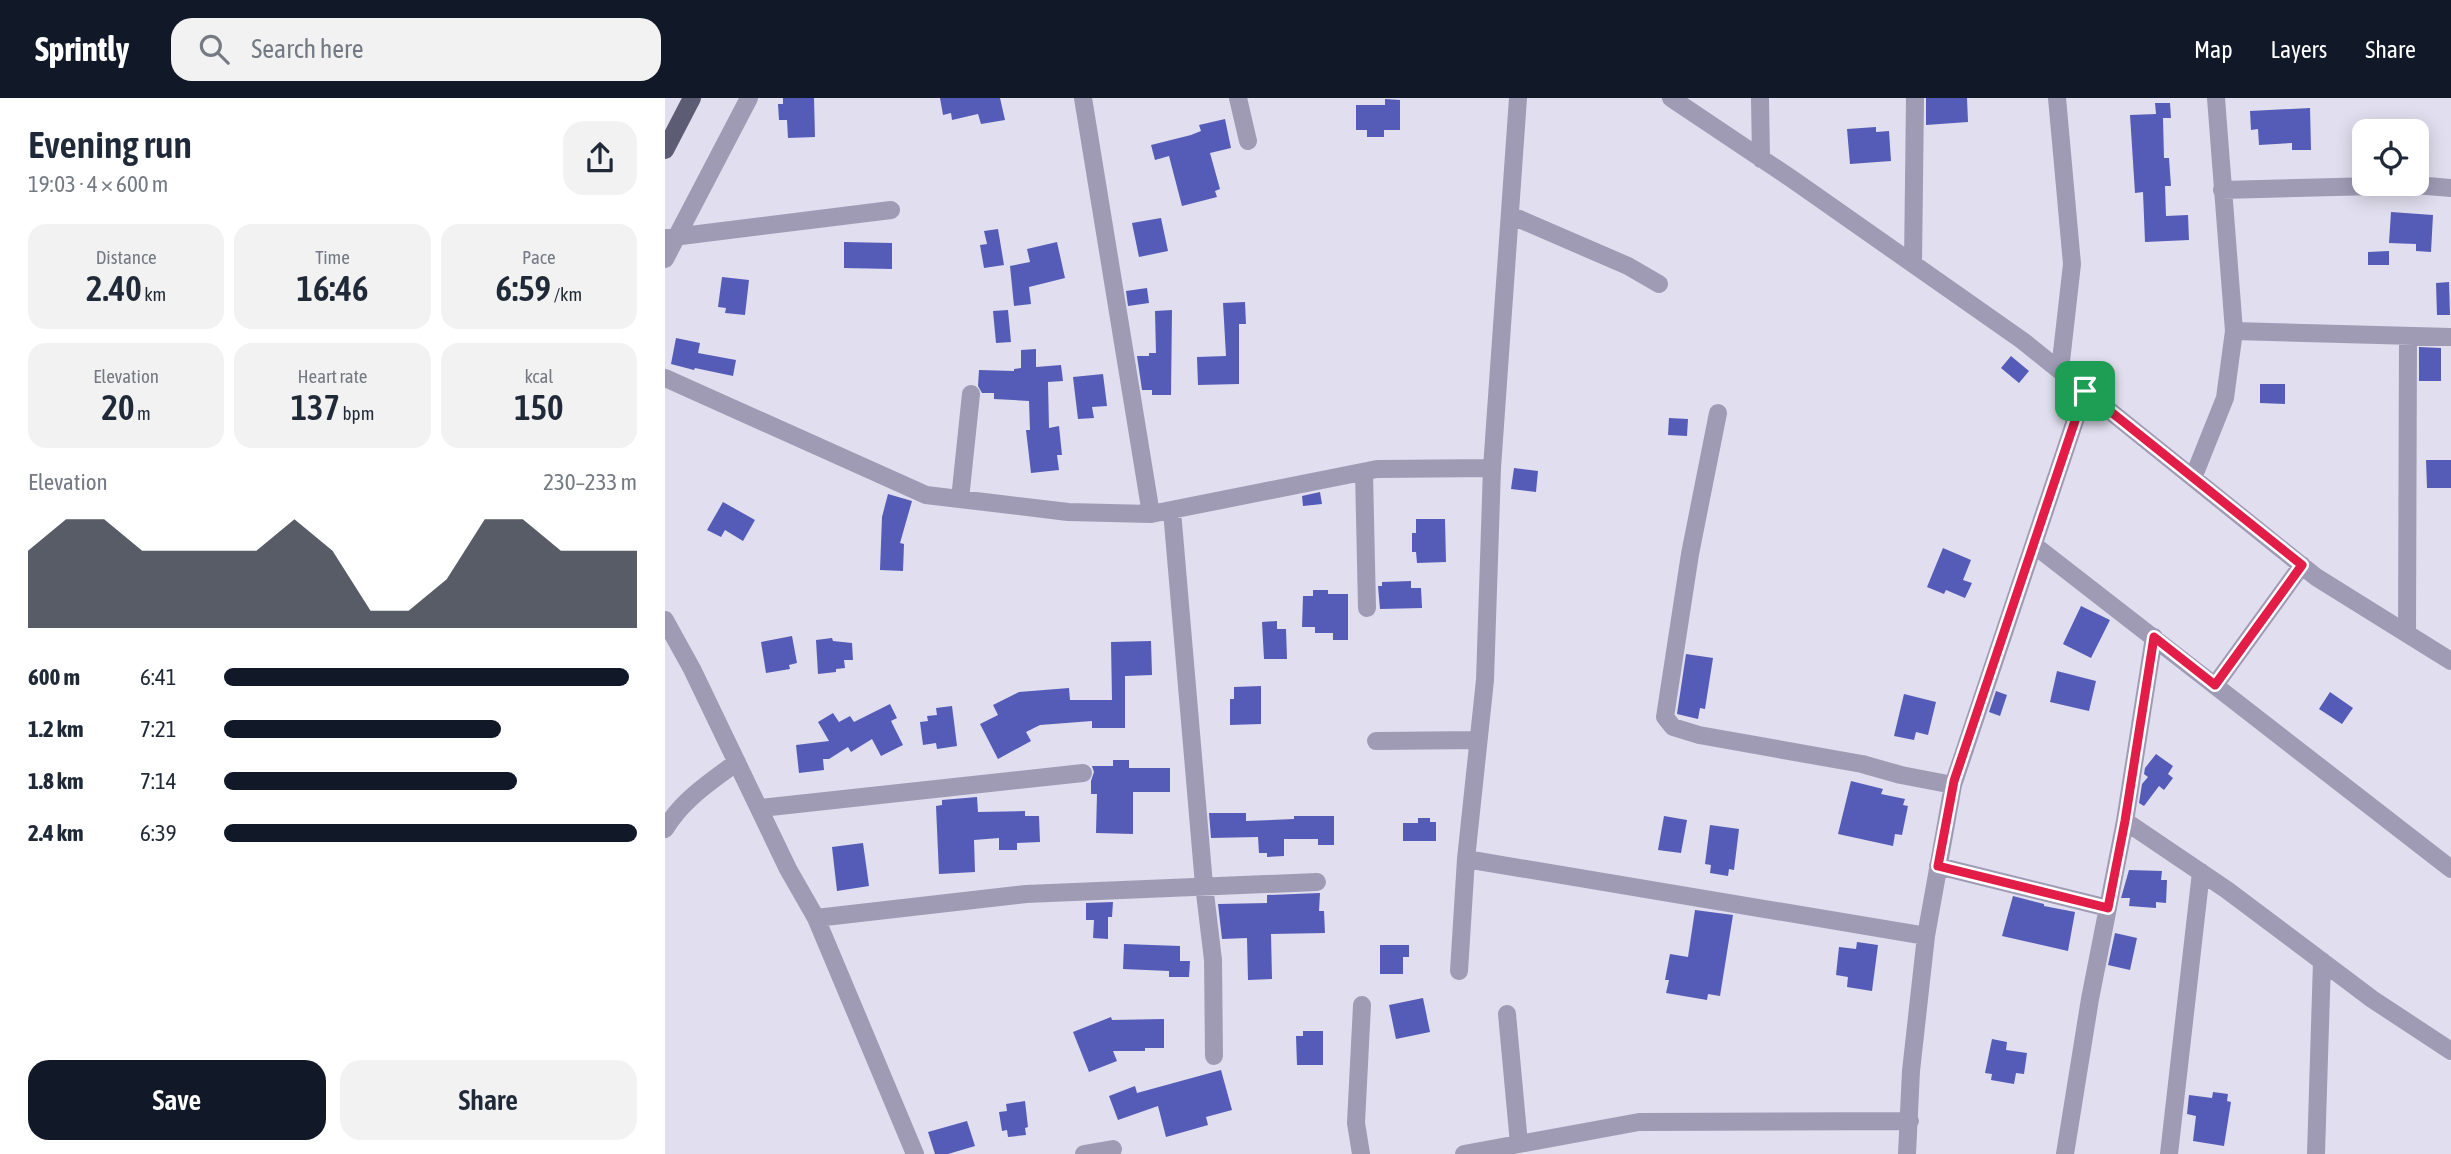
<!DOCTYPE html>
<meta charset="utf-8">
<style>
body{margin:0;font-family:"Asap Condensed",sans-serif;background:#f2f2f3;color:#1f2937;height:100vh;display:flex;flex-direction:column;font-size:26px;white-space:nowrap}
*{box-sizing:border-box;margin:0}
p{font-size:23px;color:#747a83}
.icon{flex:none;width:38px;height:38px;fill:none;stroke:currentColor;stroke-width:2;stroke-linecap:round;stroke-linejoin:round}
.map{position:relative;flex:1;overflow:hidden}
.panel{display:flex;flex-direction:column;background:#fff;width:665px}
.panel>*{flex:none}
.fabs{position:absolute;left:1687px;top:21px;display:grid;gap:14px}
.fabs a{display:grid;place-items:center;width:77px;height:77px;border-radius:14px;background:#fff;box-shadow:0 4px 18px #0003;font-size:35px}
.pin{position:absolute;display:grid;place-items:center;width:60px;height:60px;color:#fff;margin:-30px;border-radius:14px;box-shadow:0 4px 10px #0006}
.round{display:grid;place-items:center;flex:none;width:74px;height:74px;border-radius:21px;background:#f2f2f3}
.headline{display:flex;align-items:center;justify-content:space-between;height:119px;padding:0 28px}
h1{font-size:38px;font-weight:600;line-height:52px}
.metrics{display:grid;grid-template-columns:repeat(3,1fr);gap:10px;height:119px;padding:7px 28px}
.metrics div{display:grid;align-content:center;border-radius:18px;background:#f2f2f3;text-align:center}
.metrics b{font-size:35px;font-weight:600}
.metrics small{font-size:19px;font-weight:400}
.metrics p{font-size:19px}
.chart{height:196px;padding:14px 28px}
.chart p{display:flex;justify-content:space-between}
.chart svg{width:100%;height:126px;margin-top:7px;fill:#111827;opacity:.7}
.cta{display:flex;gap:14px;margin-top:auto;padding:14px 28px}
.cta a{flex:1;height:80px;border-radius:21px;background:#111827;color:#fff;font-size:28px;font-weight:600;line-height:80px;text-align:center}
.cta a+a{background:#f2f2f3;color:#1f2937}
ul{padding:0 28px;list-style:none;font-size:23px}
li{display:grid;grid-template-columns:112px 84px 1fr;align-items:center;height:52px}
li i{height:18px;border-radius:9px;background:#111827}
header{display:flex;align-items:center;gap:42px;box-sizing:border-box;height:98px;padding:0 35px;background:#111827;color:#fff}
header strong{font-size:33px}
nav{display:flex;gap:38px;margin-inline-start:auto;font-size:24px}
.search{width:490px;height:63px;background:#f2f2f3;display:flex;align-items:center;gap:18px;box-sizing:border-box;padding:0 24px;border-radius:21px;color:#747a83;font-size:26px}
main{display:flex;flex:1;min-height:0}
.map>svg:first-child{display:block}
</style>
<header>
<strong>Sprintly</strong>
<div class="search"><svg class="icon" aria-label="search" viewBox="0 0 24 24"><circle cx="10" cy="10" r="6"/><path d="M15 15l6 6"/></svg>Search here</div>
<nav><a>Map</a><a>Layers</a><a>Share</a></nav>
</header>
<main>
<section class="panel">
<div class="headline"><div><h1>Evening run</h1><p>19:03 · 4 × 600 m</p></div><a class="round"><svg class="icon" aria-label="share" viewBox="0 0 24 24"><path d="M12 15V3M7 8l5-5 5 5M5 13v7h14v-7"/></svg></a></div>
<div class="metrics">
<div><p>Distance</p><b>2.40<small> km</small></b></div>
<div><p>Time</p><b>16:46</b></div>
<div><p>Pace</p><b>6:59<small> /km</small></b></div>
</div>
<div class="metrics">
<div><p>Elevation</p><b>20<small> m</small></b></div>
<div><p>Heart rate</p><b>137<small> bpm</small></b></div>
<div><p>kcal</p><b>150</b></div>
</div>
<div class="chart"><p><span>Elevation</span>230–233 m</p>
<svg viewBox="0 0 160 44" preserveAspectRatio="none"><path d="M0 44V17L10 6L20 6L30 17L40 17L50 17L60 17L70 6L80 17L90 38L100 38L110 27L120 6L130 6L140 17L150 17L160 17V44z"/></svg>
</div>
<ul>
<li><b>600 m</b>6:41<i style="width:98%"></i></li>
<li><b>1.2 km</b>7:21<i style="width:67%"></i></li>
<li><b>1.8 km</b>7:14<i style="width:71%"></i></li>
<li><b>2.4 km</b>6:39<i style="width:100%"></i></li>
</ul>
<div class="cta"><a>Save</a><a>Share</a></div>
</section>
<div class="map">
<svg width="1786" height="1056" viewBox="0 0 1786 1056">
<rect width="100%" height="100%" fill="#e1deef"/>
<!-- building -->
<path fill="#545cb7" d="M 118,0 L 149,0 L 150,39 L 123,40 L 122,22 L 114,22 L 113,6 L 118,6 Z
M 275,0 L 335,0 L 340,22 L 316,26 L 313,16 L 287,22 L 286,15 L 278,17 Z
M 1261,0 L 1302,0 L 1303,24 L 1261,27 Z
M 720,1 L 735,2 L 735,32 L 719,32 L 719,39 L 702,39 L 702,32 L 691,32 L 691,7 L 720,7 Z
M 1490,5 L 1505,5 L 1506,20 L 1498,20 L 1499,60 L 1504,60 L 1506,88 L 1500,88 L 1501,118 L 1523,117 L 1524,142 L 1480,144 L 1478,94 L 1470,95 L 1465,17 L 1491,16 Z
M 1645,10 L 1646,52 L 1627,52 L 1627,45 L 1594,47 L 1593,31 L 1586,32 L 1585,13 Z
M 560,21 L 566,50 L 545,55 L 555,91 L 550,93 L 552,99 L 517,108 L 504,58 L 490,62 L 486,47 L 526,37 L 536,33 L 534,27 Z
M 1211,29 L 1211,34 L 1224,33 L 1226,63 L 1185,66 L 1182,31 Z
M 1726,114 L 1768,117 L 1766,154 L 1751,153 L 1751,146 L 1724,145 Z
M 496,120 L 503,153 L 474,159 L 467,125 Z
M 333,131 L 339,167 L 319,170 L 315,147 L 322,146 L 319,133 Z
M 179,144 L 227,145 L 227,171 L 179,170 Z
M 392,144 L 400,180 L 364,189 L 366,206 L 349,208 L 345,168 L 365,164 L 362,151 Z
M 1724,153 L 1724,167 L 1703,167 L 1703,154 Z
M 57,179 L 84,182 L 80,217 L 60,215 L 61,210 L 53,209 Z
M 1784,184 L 1785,217 L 1772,217 L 1771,185 Z
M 482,190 L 484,205 L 463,208 L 461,193 Z
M 580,204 L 581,226 L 574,226 L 574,286 L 533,287 L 532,259 L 561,258 L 558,205 Z
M 343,212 L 346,244 L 331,245 L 328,213 Z
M 507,212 L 506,297 L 487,297 L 487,292 L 477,292 L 472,258 L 484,258 L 484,255 L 491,255 L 490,213 Z
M 11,240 L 35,245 L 33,255 L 71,262 L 68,278 L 30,270 L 29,272 L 6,266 Z
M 1754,249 L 1776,250 L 1776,283 L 1754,283 Z
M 371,251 L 371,269 L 396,267 L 398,283 L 383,284 L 384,330 L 394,328 L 397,357 L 392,357 L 394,372 L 366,375 L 361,332 L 365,332 L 364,303 L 329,301 L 329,295 L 317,295 L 313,288 L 314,272 L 349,273 L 349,271 L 356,270 L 356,252 Z
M 1346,258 L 1364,273 L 1354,285 L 1336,270 Z
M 438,276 L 442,308 L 427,309 L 429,320 L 413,321 L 408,279 Z
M 1595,286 L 1620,286 L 1620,306 L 1595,305 Z
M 1004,320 L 1023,321 L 1022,338 L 1003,337 Z
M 1761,362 L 1786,362 L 1786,390 L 1762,390 Z
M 849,370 L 873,373 L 871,394 L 846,391 Z
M 655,394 L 657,406 L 638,408 L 637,398 Z
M 223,396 L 247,403 L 235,445 L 239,446 L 238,473 L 215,472 L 217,419 Z
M 58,404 L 90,422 L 78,443 L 60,432 L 56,439 L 42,432 Z
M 751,421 L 780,421 L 781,464 L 752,465 L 751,454 L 747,454 L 747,435 L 751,435 Z
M 1278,450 L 1306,462 L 1298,482 L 1307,485 L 1300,500 L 1281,492 L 1279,496 L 1262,489 Z
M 746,483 L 746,490 L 756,490 L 757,510 L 715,511 L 713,488 L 717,488 L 717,484 Z
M 648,492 L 663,492 L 663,496 L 683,496 L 683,542 L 668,542 L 668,535 L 650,535 L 650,529 L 637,529 L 638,498 L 648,498 Z
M 1416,508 L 1445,522 L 1426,560 L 1398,546 Z
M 612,523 L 612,531 L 621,531 L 622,561 L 599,561 L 597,524 Z
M 127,538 L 132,565 L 124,567 L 125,571 L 101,575 L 96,544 Z
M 167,540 L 168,543 L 187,545 L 188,562 L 179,562 L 180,570 L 171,571 L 171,574 L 153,576 L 151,542 Z
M 486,543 L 487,577 L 460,578 L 460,630 L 427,630 L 427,623 L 375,627 L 361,634 L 366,643 L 333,661 L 315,626 L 333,617 L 328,607 L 354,594 L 404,590 L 405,602 L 447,602 L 446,544 Z
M 1021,556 L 1048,560 L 1040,611 L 1035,610 L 1033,621 L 1012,616 Z
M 1392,573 L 1431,583 L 1424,613 L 1385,604 Z
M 596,588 L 596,626 L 565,627 L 565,601 L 569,601 L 569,589 Z
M 1331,593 L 1342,597 L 1335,618 L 1324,614 Z
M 1665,594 L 1688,610 L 1677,626 L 1654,611 Z
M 1239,596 L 1271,604 L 1263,637 L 1251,634 L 1249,642 L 1229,638 Z
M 225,606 L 232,620 L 226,623 L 238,647 L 216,658 L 207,641 L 186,654 L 183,649 L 164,661 L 158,661 L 159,672 L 134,675 L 131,647 L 164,643 L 153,624 L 168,615 L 174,624 L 185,618 L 189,624 Z
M 287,608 L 292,648 L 272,651 L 271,645 L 258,647 L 255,624 L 263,623 L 262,618 L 272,617 L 271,610 Z
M 1491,656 L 1508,668 L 1503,676 L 1508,680 L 1499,692 L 1494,688 L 1479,708 L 1474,705 L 1477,686 L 1483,679 L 1479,676 L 1480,670 Z
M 448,662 L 464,662 L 464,670 L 505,670 L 505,694 L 468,694 L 468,736 L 431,735 L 432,696 L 426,696 L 426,683 L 429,674 L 427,668 L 448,668 Z
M 1186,683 L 1218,691 L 1216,696 L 1240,701 L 1238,707 L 1243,708 L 1237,737 L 1230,736 L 1228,748 L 1173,736 Z
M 312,699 L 313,714 L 360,713 L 360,718 L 374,718 L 375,744 L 352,745 L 352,752 L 334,752 L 334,740 L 309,742 L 310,774 L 274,776 L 271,708 L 277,707 L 277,702 Z
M 544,715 L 581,715 L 581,723 L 629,721 L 629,718 L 669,718 L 669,747 L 653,747 L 653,741 L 619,741 L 619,758 L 602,759 L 602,755 L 594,755 L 593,739 L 546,740 Z
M 999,718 L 1022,722 L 1016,755 L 993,752 Z
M 753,720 L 765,720 L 765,724 L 771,724 L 771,743 L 738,743 L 738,725 L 753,725 Z
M 1045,727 L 1074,731 L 1069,772 L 1064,771 L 1063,778 L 1045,775 L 1046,767 L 1040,766 Z
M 198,745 L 204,788 L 172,793 L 167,749 Z
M 1464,772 L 1497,773 L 1496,782 L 1502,782 L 1501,805 L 1491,804 L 1491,810 L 1464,808 L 1465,800 L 1456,800 Z
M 655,795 L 654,813 L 659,813 L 660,835 L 606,836 L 607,881 L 583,882 L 582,840 L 557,841 L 553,806 L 602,805 L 602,797 Z
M 1348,798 L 1379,806 L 1379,808 L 1410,814 L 1403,853 L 1337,838 Z
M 448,804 L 447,819 L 443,819 L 443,841 L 428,840 L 429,822 L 421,822 L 421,805 Z
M 1030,812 L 1068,817 L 1055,898 L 1043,896 L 1042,902 L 1001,895 L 1004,882 L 1000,882 L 1005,856 L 1023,859 Z
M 1450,835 L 1472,840 L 1465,872 L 1443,867 Z
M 1192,844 L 1213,847 L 1207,893 L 1182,889 L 1183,879 L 1171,877 L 1174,849 L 1191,851 Z
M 459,846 L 515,848 L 515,863 L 525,863 L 524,879 L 504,879 L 504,873 L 458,871 Z
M 715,847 L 744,847 L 744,859 L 738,859 L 738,876 L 715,876 Z
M 758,900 L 765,934 L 731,941 L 724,907 Z
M 446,919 L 447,922 L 499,921 L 499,950 L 480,950 L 480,953 L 448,953 L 452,963 L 424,974 L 408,934 Z
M 638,933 L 658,933 L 658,967 L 632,967 L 631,938 L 638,938 Z
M 1327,941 L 1342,944 L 1341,952 L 1362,955 L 1359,976 L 1351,975 L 1349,986 L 1326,982 L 1327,976 L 1320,975 Z
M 556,972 L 567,1012 L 541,1019 L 543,1027 L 501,1039 L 493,1008 L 453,1022 L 444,998 L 470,988 L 472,995 Z
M 1548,994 L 1563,996 L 1562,1003 L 1566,1004 L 1559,1048 L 1528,1043 L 1531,1018 L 1522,1016 L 1524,997 L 1547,1000 Z
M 360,1003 L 363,1029 L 360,1030 L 361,1037 L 343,1039 L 342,1032 L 337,1033 L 334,1014 L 342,1013 L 341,1006 Z
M 302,1023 L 310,1048 L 283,1056 L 270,1056 L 263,1034 Z"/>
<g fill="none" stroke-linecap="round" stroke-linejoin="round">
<!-- minor -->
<path stroke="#9f9bb5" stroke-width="18" d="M 418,0 L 486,416
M 573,0 L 583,43
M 1006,0 L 1127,81 L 1358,243 L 1651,479 L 1786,563
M 1095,0 L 1096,61
M 1392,0 L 1407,166 L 1395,272
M 1557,92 L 1750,87 L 1786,90
M 845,117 L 963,168 L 994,186
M 0,140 L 226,112
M 0,161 L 84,0
M 1248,166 L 1250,0
M 1569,233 L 1786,239
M 0,280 L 261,397 L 403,414 L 486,416 L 712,371 L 827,370
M 1053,315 L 1025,456 L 1000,619 L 1008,629 L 1034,637 L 1197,666 L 1236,677 L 1288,687
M 699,374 L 702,510
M 1528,380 L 1560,300 L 1569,233 L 1551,0
M 295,401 L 306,296
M 507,413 L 539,787 L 548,862 L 549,958
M 1369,447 L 1786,771
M 0,522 L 27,571 L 123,771 L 151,820 L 250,1056
M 1742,536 L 1743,238
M 1550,587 L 1637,467
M 711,643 L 813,642
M 96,710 L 418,675
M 1460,723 L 1562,792 L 1707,901 L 1786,953
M 0,731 C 17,702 45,684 72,664
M 801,761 L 1261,838
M 1273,768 L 1443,810
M 151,820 L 361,796 L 652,784
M 794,873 L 801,761 L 820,582 L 827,370 L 853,0
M 842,916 L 854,1046
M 419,1056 L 448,1051
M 696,1056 L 691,1025 L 697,907
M 799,1056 L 974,1024 L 1245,1023
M 1242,1056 L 1246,973 L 1261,838 L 1288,687 L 1420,293
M 1400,1056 L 1425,901 L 1460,723 L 1489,539
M 1504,1056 L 1536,774
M 1651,1056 L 1657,863"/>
<!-- major -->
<path stroke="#5d5c75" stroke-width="18" d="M 0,52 L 27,0"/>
</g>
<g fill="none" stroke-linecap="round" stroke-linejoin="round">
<defs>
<path id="route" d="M 1420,293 L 1637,467 L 1550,587 L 1489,539 L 1460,723 L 1443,810 L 1273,768 L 1289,683 Z"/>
</defs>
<!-- route casing -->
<use href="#route" stroke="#fff" stroke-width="14"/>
<!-- route -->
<use href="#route" stroke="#e11d48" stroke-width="9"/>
</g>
</svg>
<div class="fabs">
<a><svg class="icon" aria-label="locate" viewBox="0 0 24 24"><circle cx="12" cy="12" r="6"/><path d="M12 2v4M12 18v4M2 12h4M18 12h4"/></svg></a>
</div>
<div class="pin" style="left:1420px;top:293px;background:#1e9e55"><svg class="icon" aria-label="arrive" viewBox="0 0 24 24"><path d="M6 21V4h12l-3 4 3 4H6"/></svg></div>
</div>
</main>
